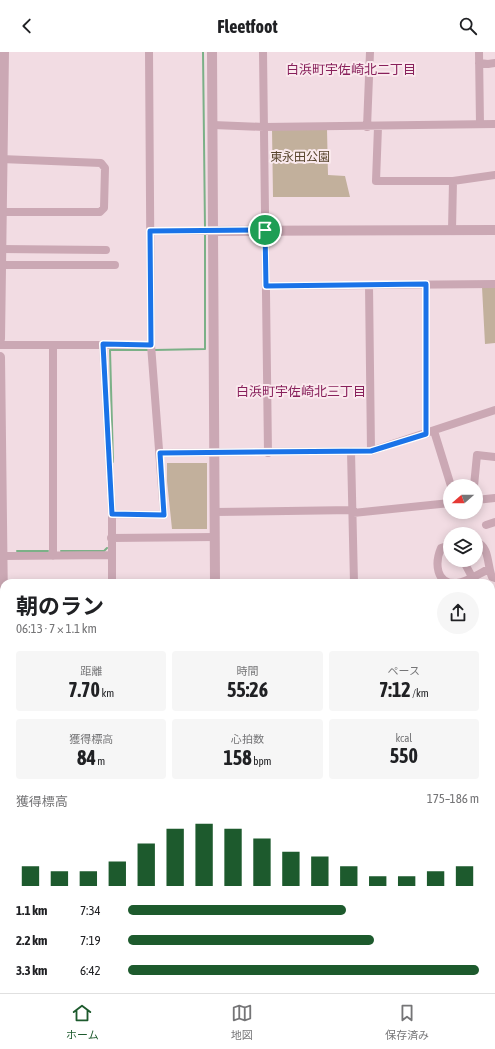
<!DOCTYPE html>
<html lang="ja">
<meta charset="utf-8">
<style>
body{margin:0;font-family:"Asap Condensed","Noto Sans JP",sans-serif;background:#f6f6f6;color:#202124;height:100vh;display:flex;flex-direction:column;font-size:15px;white-space:nowrap}
*{box-sizing:border-box;margin:0}
p{font-size:13px;color:#757577}
.icon{flex:none;width:22px;height:22px;fill:none;stroke:currentColor;stroke-width:2;stroke-linecap:round;stroke-linejoin:round}
.map{position:relative;flex:1;overflow:hidden}
.panel{position:absolute;left:0px;top:527px;width:495px;height:414px;display:flex;flex-direction:column;background:#fff;border-radius:12px 12px 0 0;box-shadow:0 2px 10px #0003}
.panel>*{flex:none}
.needle{width:26px;rotate:250deg}
.fabs{position:absolute;left:443px;top:427px;display:grid;gap:8px}
.fabs a{display:grid;place-items:center;width:40px;height:40px;border-radius:50%;background:#fff;box-shadow:0 2px 10px #0003;font-size:20px}
.pin{position:absolute;display:grid;place-items:center;width:34px;height:34px;color:#fff;margin:-17px;border:2px solid #fff;border-radius:50%;box-shadow:0 1px 4px #0007}
.round{display:grid;place-items:center;flex:none;width:42px;height:42px;border-radius:21px;background:#f6f6f6}
.summary{display:flex;align-items:center;justify-content:space-between;height:68px;padding:0 16px}
h1{font-size:22px;font-weight:700;line-height:30px}
.metrics{display:grid;grid-template-columns:repeat(3,1fr);gap:6px;height:68px;padding:4px 16px}
.metrics div{display:grid;align-content:center;border-radius:4px;background:#f6f6f6;text-align:center}
.metrics b{font-size:20px;font-weight:700}
.metrics small{font-size:11px;font-weight:400}
.metrics p{font-size:11px}
.chart{height:112px;padding:8px 16px}
.chart p{display:flex;justify-content:space-between}
.chart svg{width:100%;height:72px;margin-top:4px;stroke:#1d5a2d;stroke-width:6}
ul{padding:0 16px;list-style:none;font-size:13px}
li{display:grid;grid-template-columns:64px 48px 1fr;align-items:center;height:30px}
li i{height:10px;border-radius:5px;background:#1d5a2d}
header{display:flex;justify-content:space-between;align-items:center;height:52px;padding:0 16px;background:#fff;font-size:18px;font-weight:700}
.dock{display:flex;justify-content:space-around;align-items:center;height:56px;border-top:1px solid #e0e0e0;background:#fff;font-size:11px;color:#757577}
.dock a{display:grid;justify-items:center;gap:2px}
.dock .active{color:#1d5a2d}
.map>svg:first-child{display:block}
</style>
<header><svg class="icon" aria-label="back" viewBox="0 0 24 24"><path d="M15 5l-7 7 7 7"/></svg>Fleetfoot<svg class="icon" aria-label="search" viewBox="0 0 24 24"><circle cx="10" cy="10" r="6"/><path d="M15 15l6 6"/></svg></header>
<div class="map">
<svg width="495" height="941" viewBox="0 0 495 941">
<rect width="100%" height="100%" fill="#f2dce3"/>
<!-- green -->
<path fill="#c2b09c" d="M 272,77 L 327,77 L 328,123 L 345,124 L 350,145 L 273,145 Z
M 495,234 L 495,291 L 485,292 L 482,235 Z
M 167,411 L 207,411 L 207,477 L 172,477 L 167,429 Z"/>
<g fill="none" stroke-linecap="round" stroke-linejoin="round">
<!-- stream -->
<path stroke="#7bb087" stroke-width="2" d="M 203,0 L 205,176
M 154,298 L 205,297 L 205,181
M 113,410 L 110,298 L 150,298
M 17,499 L 48,499
M 61,499 L 104,499 L 107,496
M 0,763 L 4,763
M 120,937 L 120,941"/>
<!-- minor -->
<path stroke="#cba8b4" stroke-width="8" d="M 263,0 L 268,401
M 479,0 L 480,72
M 479,11 L 488,12 L 495,11
M 213,73 L 264,75 L 495,72
M 367,75 L 370,0
M 378,75 L 376,129 L 453,129 L 452,178
M 453,129 L 495,123
M 1,160 L 100,160 L 104,156 L 105,116 L 101,111 L 1,107
M 150,179 L 213,179
M 1,197 L 106,198
M 1,213 L 115,213
M 369,233 L 371,399
M 266,234 L 495,232
M 103,292 L 112,462 L 112,531
M 0,293 L 151,293
M 434,379 L 451,434
M 426,382 L 426,233
M 351,399 L 354,531
M 160,401 L 371,399 L 495,358
M 474,434 L 477,403 L 495,405
M 476,448 L 495,446
M 215,460 L 353,458
M 353,461 L 450,451
M 112,462 L 164,463 L 151,293 L 149,0
M 486,473 L 495,470
M 111,486 L 215,485
M 476,490 C 490,494 487,514 492,525 L 495,526
M 450,493 L 441,496 C 435,510 435,533 457,531 C 467,530 480,521 489,517
M 2,504 L 112,503
M 53,504 L 53,293
M 463,508 L 472,525
M 491,596 L 495,596
M 491,643 L 495,643
M 491,763 L 495,763
M 491,801 L 495,801
M 491,840 L 495,840
M 491,880 L 495,879
M 0,934 L 4,934
M 275,937 L 305,938
M 346,941 L 346,937"/>
<!-- tertiary -->
<path stroke="#cba8b4" stroke-width="10" d="M 212,0 L 215,531
M 213,179 L 495,178
M 0,287 L 4,0
M 0,305 L 3,552
M 491,547 L 495,547
M 0,758 L 4,758
M 112,937 L 112,941
M 230,937 L 230,941"/>
</g>
<g fill="none" stroke-linecap="round" stroke-linejoin="round">
<defs>
<path id="route" d="M 265,178 L 266,234 L 426,232 L 426,382 L 371,399 L 160,401 L 164,463 L 112,462 L 103,292 L 151,293 L 150,179 Z"/>
</defs>
<!-- route casing -->
<use href="#route" stroke="#fff" stroke-width="8"/>
<!-- route -->
<use href="#route" stroke="#1a73e8" stroke-width="5"/>
</g>
<g text-anchor="middle" stroke-width="4" stroke-linejoin="round" paint-order="stroke">
<!-- park labels -->
<g font-size="12" fill="#56432c" stroke="#fae9ed">
<text x="300" y="109">東永田公園</text>
</g>
<!-- neighbourhood labels -->
<g font-size="13" fill="#88205b" stroke="#fae9ed">
<text x="351" y="22">白浜町宇佐崎北二丁目</text>
<text x="301" y="344">白浜町宇佐崎北三丁目</text>
</g>
</g>
</svg>
<div class="fabs">
<a><svg class="needle" viewBox="-14 -14 28 28"><path d="M0-13l5 13h-10z" fill="#e53935"/><path d="M0 13l5-13h-10z" fill="#757577"/></svg></a>
<a><svg class="icon" aria-label="layers" viewBox="0 0 24 24"><path d="M12 4l9 5-9 5-9-5zM3 14l9 5 9-5"/></svg></a>
</div>
<div class="pin" style="left:265px;top:178px;background:#1e9e55"><svg class="icon" aria-label="arrive" viewBox="0 0 24 24"><path d="M6 21V4h12l-3 4 3 4H6"/></svg></div>
<section class="panel">
<div class="summary"><div><h1>朝のラン</h1><p>06:13 · 7 × 1.1 km</p></div><a class="round"><svg class="icon" aria-label="share" viewBox="0 0 24 24"><path d="M12 15V3M7 8l5-5 5 5M5 13v7h14v-7"/></svg></a></div>
<div class="metrics">
<div><p>距離</p><b>7.70<small> km</small></b></div>
<div><p>時間</p><b>55:26</b></div>
<div><p>ペース</p><b>7:12<small> /km</small></b></div>
</div>
<div class="metrics">
<div><p>獲得標高</p><b>84<small> m</small></b></div>
<div><p>心拍数</p><b>158<small> bpm</small></b></div>
<div><p>kcal</p><b>550</b></div>
</div>
<div class="chart"><p><span>獲得標高</span>175–186 m</p>
<svg viewBox="0 0 160 44" preserveAspectRatio="none"><path d="M5 44V32M15 44V35M25 44V35M35 44V29M45 44V18M55 44V9M65 44V6M75 44V9M85 44V15M95 44V23M105 44V26M115 44V32M125 44V38M135 44V38M145 44V35M155 44V32"/></svg>
</div>
<ul>
<li><b>1.1 km</b>7:34<i style="width:62%"></i></li>
<li><b>2.2 km</b>7:19<i style="width:70%"></i></li>
<li><b>3.3 km</b>6:42<i style="width:100%"></i></li>
</ul>
</section>
</div>
<nav class="dock">
<a class="active"><svg class="icon" aria-label="home" viewBox="0 0 24 24"><path d="M3 11l9-7 9 7M6 9v11h12V9"/></svg>ホーム</a>
<a><svg class="icon" aria-label="map" viewBox="0 0 24 24"><path d="M3 6l6-2 6 2 6-2v14l-6 2-6-2-6 2zM9 4v14M15 6v14"/></svg>地図</a>
<a><svg class="icon" aria-label="saved" viewBox="0 0 24 24"><path d="M7 4h10v16l-5-4-5 4z"/></svg>保存済み</a>
</nav>
